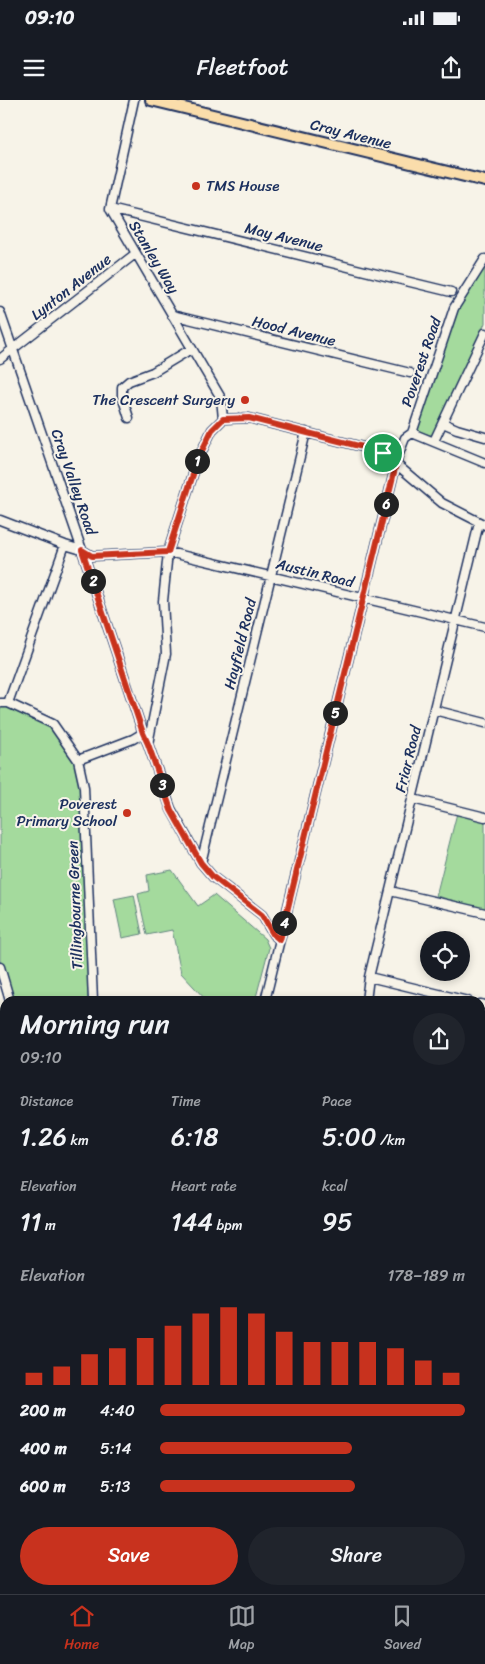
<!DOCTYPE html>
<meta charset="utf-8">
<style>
body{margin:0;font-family:Sriracha,sans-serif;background:#20242c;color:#f1f3f6;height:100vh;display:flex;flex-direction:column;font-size:19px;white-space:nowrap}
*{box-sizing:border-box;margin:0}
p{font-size:16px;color:#9ea1a6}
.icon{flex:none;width:28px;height:28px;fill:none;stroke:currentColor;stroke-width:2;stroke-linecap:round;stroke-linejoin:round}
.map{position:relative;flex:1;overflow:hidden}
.details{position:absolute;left:0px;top:896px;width:485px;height:599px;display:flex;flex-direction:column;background:#171b24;border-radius:15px 15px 0 0;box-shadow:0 2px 8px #0003}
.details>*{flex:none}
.tools{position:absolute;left:420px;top:831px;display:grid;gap:10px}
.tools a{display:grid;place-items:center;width:50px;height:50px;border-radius:50%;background:#171b24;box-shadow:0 2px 8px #0003;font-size:25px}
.pin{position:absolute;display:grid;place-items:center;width:42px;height:42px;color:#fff;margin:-21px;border:2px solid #fff;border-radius:50%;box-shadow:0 1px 5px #0007}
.km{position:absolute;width:25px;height:25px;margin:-12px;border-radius:50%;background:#222;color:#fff;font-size:14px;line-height:25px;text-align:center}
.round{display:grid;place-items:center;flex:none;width:52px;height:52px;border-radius:26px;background:#20242c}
.overview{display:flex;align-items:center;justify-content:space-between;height:85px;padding:0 20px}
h1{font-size:28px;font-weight:600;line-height:38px}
.metrics{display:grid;grid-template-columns:repeat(3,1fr);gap:8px;height:85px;padding:5px 20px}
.metrics div{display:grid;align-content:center}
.metrics b{font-size:25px;font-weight:600}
.metrics small{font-size:14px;font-weight:400}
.metrics p{font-size:14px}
.chart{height:140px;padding:10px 20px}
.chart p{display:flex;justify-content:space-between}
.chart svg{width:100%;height:90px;margin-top:5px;stroke:#c8321e;stroke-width:6}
.cta{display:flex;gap:10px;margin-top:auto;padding:10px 20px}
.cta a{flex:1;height:58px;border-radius:30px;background:#c8321e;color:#fff;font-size:20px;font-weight:600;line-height:58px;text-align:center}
.cta a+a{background:#20242c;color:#f1f3f6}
ul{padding:0 20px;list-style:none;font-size:16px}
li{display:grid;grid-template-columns:80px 60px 1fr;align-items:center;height:38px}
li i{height:12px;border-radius:6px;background:#c8321e}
.status{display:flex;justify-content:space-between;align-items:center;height:35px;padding:0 25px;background:#171b24;direction:ltr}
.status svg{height:14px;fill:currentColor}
header{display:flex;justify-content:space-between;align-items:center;height:65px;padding:0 20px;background:#171b24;font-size:22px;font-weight:600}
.tab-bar{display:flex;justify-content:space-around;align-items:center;height:70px;border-top:1px solid #363941;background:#171b24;font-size:14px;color:#9ea1a6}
.tab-bar a{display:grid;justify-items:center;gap:2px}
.tab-bar .selected{color:#c8321e}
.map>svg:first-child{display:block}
</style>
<div class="status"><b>09:10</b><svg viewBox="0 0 49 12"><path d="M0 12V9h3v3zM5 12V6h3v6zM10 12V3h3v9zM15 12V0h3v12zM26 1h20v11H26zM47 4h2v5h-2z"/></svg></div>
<header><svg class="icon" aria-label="menu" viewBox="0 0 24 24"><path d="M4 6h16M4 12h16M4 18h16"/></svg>Fleetfoot<svg class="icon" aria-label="share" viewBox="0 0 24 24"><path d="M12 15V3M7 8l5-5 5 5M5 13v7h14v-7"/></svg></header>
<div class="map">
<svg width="485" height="1494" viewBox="0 0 485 1494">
<rect width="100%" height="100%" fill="#f7f3e8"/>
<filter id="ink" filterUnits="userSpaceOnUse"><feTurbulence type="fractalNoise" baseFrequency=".02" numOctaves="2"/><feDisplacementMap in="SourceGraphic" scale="10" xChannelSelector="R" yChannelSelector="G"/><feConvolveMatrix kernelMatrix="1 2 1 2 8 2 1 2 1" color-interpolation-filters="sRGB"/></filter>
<g filter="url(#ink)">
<!-- green -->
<path fill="#a4da9d" stroke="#60847e" d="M 485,166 L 485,223 L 443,312 L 433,336 L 415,330 L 461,202 Z
M 0,607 L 12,607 L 51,626 L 71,652 L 81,682 L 90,901 L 11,901 L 0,860 Z
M 457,713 L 485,720 L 485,809 L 436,796 Z
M 172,770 L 198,806 L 214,795 L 265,839 L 269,848 L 255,901 L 207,901 L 181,873 L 172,830 L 147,835 L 138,794 L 149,791 L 147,775 Z
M 134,795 L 142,834 L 122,838 L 114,799 Z
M 5,908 L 5,1011 L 0,1007 L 0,909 Z"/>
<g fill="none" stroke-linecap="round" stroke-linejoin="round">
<defs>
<path id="minor" d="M 134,0 L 110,109 L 221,298 L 223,319
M 110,109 L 451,192
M 0,212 L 82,450 L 143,633 L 148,644 L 171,709 L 201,763 L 213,777 L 262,815 L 273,834 L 280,840
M 172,215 L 410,273
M 0,259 L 135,154
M 129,318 L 122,296 L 122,287 L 129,281 L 153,272 L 191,249
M 443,323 L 457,329 L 485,337
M 412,333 L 485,363
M 434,341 L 485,233
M 396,364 L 442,403 L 485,425
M 0,420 L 65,445 L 82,450 L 92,456 L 168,452 L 485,527
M 0,603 L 8,603 L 53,624 L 78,660 L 84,687 L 93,901
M 8,603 L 65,445
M 434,610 L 485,623
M 148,644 L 166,554 L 163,501 L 168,452 L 198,359 L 212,330 L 223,319 L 249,318 L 398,356
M 78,660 L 133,639 L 143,633
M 413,699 L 485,717
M 201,763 L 306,332
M 390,791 L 485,813
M 0,867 L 10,901
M 369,877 L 468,901
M 265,901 L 398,356 L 405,338 L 412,333 L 454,208 L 485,159
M 366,901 L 369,877 L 479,423
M 480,904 L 485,905
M 0,1011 L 5,1015
M 0,1029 L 5,1023
M 480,1049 L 485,1050
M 480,1147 L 485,1149
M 0,1169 L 5,1170
M 480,1259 L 485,1260
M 480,1392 L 485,1393
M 0,1400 L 5,1398
M 11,1494 L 12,1490"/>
<path id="major" d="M 151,0 L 485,81
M 186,1490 L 189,1494
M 169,1494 L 172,1490"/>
</defs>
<!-- minor casing -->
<use href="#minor" stroke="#1b2f5e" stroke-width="11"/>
<!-- major casing -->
<use href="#major" stroke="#1b2f5e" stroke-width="14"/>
<!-- minor -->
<use href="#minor" stroke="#f7f3e8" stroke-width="8"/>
<!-- major -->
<use href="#major" stroke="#faddab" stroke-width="10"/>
</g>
</g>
<g fill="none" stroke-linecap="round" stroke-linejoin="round" filter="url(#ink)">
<defs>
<path id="route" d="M 249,318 L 398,356 L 280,840 L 273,834 L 262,815 L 213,777 L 201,763 L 171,710 L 148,644 L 143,633 L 82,450 L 92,456 L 168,452 L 198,359 L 212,330 L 223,319 Z"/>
</defs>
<!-- route casing -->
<use href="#route" stroke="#fff" stroke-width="10"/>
<!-- route -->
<use href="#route" stroke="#c8321e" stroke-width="6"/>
</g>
<!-- markers -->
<g fill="#c8321e" stroke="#f7f3e8" stroke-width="2">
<circle cx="196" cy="86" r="5"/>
<circle cx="245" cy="300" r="5"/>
<circle cx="127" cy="713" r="5"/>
</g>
<g text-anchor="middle" stroke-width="4" stroke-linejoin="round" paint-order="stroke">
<!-- street labels -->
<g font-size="15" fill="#1b2f5e" stroke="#f7f3e8">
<text transform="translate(351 34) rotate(14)" y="5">Cray Avenue</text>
<text transform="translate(284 137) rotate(14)" y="5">May Avenue</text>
<text transform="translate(154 157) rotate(59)" y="5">Stanley Way</text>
<text transform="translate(71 187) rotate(-38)" y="5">Lynton Avenue</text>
<text transform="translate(294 231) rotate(14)" y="5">Hood Avenue</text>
<text transform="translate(421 262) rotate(-71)" y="5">Poverest Road</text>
<text transform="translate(74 382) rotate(71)" y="5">Cray Valley Road</text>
<text transform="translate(315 473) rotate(14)" y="5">Austin Road</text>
<text transform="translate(240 544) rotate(-76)" y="5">Hayfield Road</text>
<text transform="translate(408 659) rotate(-76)" y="5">Friar Road</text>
<text transform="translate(75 805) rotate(-92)" y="5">Tillingbourne Green</text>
</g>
<!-- poi labels -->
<g font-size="15" fill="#1b2f5e" stroke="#f7f3e8" text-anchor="end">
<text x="206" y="91" text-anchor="start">TMS House</text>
<text x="235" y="305">The Crescent Surgery</text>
<text x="117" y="709">Poverest<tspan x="117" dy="17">Primary School</tspan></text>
</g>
</g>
</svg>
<div class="tools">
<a><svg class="icon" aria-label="locate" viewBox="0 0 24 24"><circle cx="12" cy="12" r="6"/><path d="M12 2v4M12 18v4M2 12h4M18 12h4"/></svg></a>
</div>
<div class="pin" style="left:383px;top:353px;background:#1e9e55"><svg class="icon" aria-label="arrive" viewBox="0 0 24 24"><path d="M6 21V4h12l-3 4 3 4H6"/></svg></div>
<b class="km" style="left:197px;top:361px">1</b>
<b class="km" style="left:93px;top:481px">2</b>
<b class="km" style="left:162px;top:685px">3</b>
<b class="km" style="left:284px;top:823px">4</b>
<b class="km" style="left:335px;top:613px">5</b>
<b class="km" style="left:386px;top:404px">6</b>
<section class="details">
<div class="overview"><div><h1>Morning run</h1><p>09:10</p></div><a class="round"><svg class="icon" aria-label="share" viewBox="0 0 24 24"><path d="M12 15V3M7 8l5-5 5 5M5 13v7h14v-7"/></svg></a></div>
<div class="metrics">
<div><p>Distance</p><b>1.26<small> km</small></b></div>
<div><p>Time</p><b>6:18</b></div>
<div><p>Pace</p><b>5:00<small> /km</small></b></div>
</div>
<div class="metrics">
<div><p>Elevation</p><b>11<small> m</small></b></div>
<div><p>Heart rate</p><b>144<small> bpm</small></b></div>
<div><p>kcal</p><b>95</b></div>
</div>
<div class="chart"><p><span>Elevation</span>178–189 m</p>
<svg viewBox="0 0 160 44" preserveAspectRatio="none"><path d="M5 44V38M15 44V35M25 44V29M35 44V26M45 44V21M55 44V15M65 44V9M75 44V6M85 44V9M95 44V18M105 44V23M115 44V23M125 44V23M135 44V26M145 44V32M155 44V38"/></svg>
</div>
<ul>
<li><b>200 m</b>4:40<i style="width:100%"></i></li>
<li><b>400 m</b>5:14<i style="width:63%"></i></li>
<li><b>600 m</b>5:13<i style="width:64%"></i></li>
</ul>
<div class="cta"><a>Save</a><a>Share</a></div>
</section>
</div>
<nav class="tab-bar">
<a class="selected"><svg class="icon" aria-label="home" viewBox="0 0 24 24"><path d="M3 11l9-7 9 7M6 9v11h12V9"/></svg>Home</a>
<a><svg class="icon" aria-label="map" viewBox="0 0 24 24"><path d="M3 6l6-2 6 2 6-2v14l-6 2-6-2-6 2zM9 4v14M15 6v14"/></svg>Map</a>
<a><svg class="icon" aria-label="saved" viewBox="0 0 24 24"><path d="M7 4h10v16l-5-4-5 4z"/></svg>Saved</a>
</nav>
